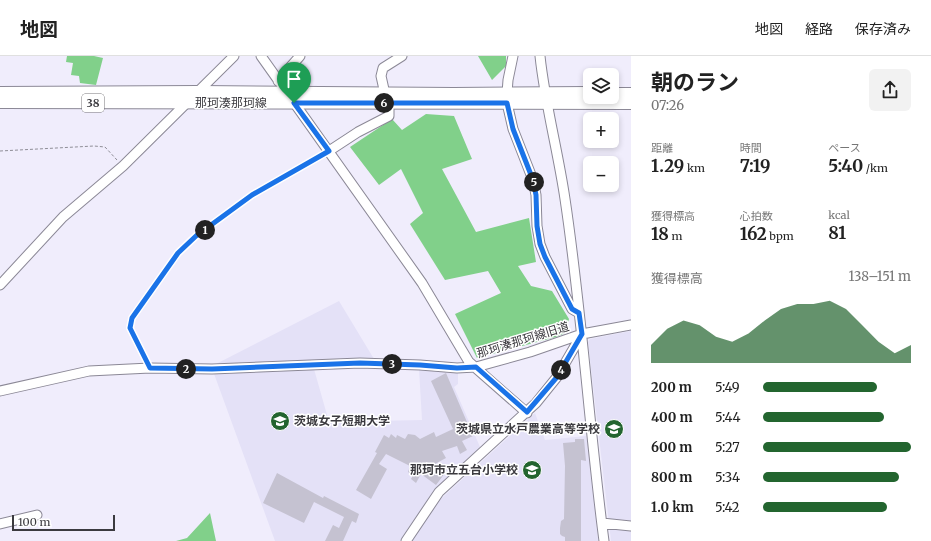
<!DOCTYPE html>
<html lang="ja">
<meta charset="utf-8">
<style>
body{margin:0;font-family:Merriweather,"Noto Sans JP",serif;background:#f2f2f2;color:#222;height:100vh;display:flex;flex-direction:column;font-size:15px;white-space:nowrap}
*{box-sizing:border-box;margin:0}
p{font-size:13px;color:#767676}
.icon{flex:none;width:22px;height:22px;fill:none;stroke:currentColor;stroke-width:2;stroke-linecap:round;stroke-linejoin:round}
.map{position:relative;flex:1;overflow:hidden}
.details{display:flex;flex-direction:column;background:#fff;width:300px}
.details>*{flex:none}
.controls{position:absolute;left:583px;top:12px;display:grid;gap:8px}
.controls a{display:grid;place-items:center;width:36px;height:36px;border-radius:6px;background:#fff;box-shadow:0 2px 6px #0003;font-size:20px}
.scale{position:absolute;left:12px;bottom:10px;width:103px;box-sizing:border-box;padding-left:4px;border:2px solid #3b3a3f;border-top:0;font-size:11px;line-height:14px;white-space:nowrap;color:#3b3a3f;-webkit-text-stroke:3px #fff;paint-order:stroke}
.pin{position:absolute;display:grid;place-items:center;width:34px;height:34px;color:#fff;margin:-41px -17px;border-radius:50% 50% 50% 0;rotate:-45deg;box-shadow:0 0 4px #0007}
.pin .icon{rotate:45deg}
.km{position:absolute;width:20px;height:20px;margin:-10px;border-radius:50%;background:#222;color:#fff;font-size:11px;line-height:20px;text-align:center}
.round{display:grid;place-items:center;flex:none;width:42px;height:42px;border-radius:6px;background:#f2f2f2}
.summary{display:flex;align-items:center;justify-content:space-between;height:68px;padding:0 20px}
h1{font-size:22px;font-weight:700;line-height:30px}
.figures{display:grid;grid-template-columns:repeat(3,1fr);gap:6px;height:68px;padding:4px 20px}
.figures div{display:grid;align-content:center}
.figures b{font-size:17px;font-weight:700}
.figures small{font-size:11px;font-weight:400}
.figures p{font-size:11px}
.chart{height:112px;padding:8px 20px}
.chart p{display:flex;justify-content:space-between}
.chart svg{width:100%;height:72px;margin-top:4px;fill:#23652f;opacity:.7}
ul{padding:0 20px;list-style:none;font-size:13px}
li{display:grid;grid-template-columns:64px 48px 1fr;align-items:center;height:30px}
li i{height:10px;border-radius:5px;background:#23652f}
header{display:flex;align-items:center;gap:24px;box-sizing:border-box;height:56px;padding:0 20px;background:#fff;border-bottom:1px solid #e0e0e0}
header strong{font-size:19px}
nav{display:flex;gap:22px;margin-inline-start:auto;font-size:14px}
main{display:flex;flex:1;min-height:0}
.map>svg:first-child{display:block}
</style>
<header>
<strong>地図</strong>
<nav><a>地図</a><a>経路</a><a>保存済み</a></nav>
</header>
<main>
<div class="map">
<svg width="631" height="485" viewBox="0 0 631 485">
<rect width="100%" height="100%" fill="#f0edfc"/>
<!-- built -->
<path fill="#e4e1f7" d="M 339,245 L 374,303 L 312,306 L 329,366 L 422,364 L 419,313 L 458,315 L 458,328 L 454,331 L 480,391 L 434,434 L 400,485 L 275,485 L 213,315 L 214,309 Z
M 631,275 L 631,485 L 611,485 L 588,286 L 590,283 Z
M 535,357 L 545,384 L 586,380 L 590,396 L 598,485 L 412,485 L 433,450 Z"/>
<!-- forest -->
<path fill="#81d08a" d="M 67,0 L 94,0 L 103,2 L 96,29 L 80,27 L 79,20 L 71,19 L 73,7 L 66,6 Z
M 478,0 L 506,0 L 506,10 L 492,24 Z
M 426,58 L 454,60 L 472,103 L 442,113 L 476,176 L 529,162 L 536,206 L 518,210 L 531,230 L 552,235 L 569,263 L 565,277 L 556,281 L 477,302 L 455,258 L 501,237 L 488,215 L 445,224 L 410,168 L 423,157 L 401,113 L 379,129 L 350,91 L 392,63 L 402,74 Z
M 210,457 L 216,485 L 176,485 L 187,482 Z"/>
<!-- building -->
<path fill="#c5c2d1" d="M 446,317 L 473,380 L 462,385 L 467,394 L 460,398 L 457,390 L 442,395 L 446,402 L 433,409 L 445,417 L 436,429 L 421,418 L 416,427 L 411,423 L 413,419 L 408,416 L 410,410 L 386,398 L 379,408 L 387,413 L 371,443 L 356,434 L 377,397 L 375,396 L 384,379 L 389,382 L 391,378 L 396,382 L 397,379 L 405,383 L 408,378 L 415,379 L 420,383 L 434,376 L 436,381 L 453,373 L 431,325 Z
M 575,383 L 584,383 L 586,405 L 581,404 L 581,485 L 565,485 L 565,481 L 562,480 L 560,478 L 560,472 L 561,465 L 564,463 L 565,410 L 563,387 L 575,386 Z
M 277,417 L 323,442 L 324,440 L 359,458 L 356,467 L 352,465 L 343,485 L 325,485 L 333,469 L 339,472 L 344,461 L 314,446 L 304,467 L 263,447 Z"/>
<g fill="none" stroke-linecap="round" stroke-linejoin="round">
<defs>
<path id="minor" d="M 261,0 L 422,227 L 469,306 L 527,357
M 540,0 C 545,48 558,95 565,143 C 582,256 589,371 604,485
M 278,25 L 300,0
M 507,37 L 508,24 L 513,0
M 385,38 L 381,20 L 383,12 L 402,0
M 507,47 L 513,73 L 533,124 L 536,139 L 537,170 L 540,188 L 545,201 L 572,253 L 579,257
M 329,95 L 358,76 L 389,60 L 389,47
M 0,229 L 63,161 L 123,110 L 234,0
M 0,335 L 89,315 L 150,312 L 212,313 L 360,307 L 420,309 L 457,312 L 476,311 L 530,296 L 582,278 L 631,269
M 602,467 L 631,470
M 0,468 L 37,459
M 406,485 L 439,436 L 536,347 L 557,321 L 582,278"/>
<path id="major" d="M 0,37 L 199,36 L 454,38 L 590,37
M 612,38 L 631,38
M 0,46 L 631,47"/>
</defs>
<!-- minor casing -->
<use href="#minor" stroke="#8b8896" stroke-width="11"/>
<!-- major casing -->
<use href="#major" stroke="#8b8896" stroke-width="14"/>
<!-- path -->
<path stroke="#8f8e97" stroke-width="1" stroke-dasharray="3 2" stroke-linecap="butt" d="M 0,95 L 94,90 L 105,91 L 117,104
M 146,305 L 130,272 L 132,262 L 178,197 L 196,180 L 252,139 L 322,99"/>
<!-- minor -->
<use href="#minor" stroke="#fff" stroke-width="9"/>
<!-- major -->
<use href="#major" stroke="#fff" stroke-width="12"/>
</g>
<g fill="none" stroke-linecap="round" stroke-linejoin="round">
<defs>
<path id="route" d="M 294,47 L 507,47 L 513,73 L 533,124 L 536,139 L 537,170 L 540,188 L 545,201 L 572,253 L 579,257 L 582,278 L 557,321 L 527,356 L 476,311 L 457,312 L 420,309 L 360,307 L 212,313 L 150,312 L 130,272 L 132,262 L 178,197 L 196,180 L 252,139 L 329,95 Z"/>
</defs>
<!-- route casing -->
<use href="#route" stroke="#fff" stroke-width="8"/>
<!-- route -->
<use href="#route" stroke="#1a73e8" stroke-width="5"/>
</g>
<!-- icons -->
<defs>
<symbol id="university-disc" viewBox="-11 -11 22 22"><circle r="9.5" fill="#23652f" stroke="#fff"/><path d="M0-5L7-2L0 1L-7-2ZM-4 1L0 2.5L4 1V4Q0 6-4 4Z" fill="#fff"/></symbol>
<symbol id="school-disc" viewBox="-11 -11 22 22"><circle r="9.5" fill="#23652f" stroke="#fff"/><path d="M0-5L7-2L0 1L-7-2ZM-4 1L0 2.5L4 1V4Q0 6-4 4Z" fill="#fff"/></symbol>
</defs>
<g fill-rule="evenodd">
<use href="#university-disc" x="269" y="354" width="22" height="22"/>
<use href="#school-disc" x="603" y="362" width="22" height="22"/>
<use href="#school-disc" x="521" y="403" width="22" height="22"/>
</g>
<g text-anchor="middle" stroke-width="3" stroke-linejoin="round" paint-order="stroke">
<!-- shield labels -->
<rect fill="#fff" stroke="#767579" stroke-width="1" x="82" y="38" width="22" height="18" rx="3"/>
<g font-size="11" font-weight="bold" fill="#3b3a3f">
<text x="93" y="51">38</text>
</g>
<!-- street labels -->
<g font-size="12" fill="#3b3a3f" stroke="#fff">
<text x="231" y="51">那珂湊那珂線</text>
<text transform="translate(523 284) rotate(-17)" y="4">那珂湊那珂線旧道</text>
</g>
<!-- poi labels -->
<g font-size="12" font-weight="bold" fill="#3b3a3f" stroke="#fff" text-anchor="end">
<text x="294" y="369" text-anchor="start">茨城女子短期大学</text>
<text x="600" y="377">茨城県立水戸農業高等学校</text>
<text x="518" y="418">那珂市立五台小学校</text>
</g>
</g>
</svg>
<div class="controls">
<a><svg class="icon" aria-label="layers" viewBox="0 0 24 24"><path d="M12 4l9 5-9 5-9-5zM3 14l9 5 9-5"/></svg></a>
<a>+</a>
<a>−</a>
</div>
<div class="scale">100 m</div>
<div class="pin" style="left:294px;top:47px;background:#1e9e55"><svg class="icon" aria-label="arrive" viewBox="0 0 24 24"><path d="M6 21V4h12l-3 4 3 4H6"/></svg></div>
<b class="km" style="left:205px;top:174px">1</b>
<b class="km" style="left:186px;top:313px">2</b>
<b class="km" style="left:392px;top:308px">3</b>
<b class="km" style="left:561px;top:314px">4</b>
<b class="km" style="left:534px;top:126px">5</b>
<b class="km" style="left:384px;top:47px">6</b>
</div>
<section class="details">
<div class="summary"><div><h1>朝のラン</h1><p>07:26</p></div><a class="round"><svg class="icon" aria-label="share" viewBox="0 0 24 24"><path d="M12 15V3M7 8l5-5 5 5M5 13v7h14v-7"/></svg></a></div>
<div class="figures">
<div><p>距離</p><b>1.29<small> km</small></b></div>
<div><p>時間</p><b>7:19</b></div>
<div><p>ペース</p><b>5:40<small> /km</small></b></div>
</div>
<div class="figures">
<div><p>獲得標高</p><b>18<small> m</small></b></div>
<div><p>心拍数</p><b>162<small> bpm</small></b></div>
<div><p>kcal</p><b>81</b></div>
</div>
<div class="chart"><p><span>獲得標高</span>138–151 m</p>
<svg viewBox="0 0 160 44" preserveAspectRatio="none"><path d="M0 44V33L10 23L20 18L30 21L40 28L50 31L60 26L70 18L80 11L90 8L100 8L110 6L120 11L130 21L140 31L150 38L160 33V44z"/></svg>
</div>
<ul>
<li><b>200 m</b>5:49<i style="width:77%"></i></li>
<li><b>400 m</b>5:44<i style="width:82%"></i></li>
<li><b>600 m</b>5:27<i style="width:100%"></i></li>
<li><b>800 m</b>5:34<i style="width:92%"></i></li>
<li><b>1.0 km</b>5:42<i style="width:84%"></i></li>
</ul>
</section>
</main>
